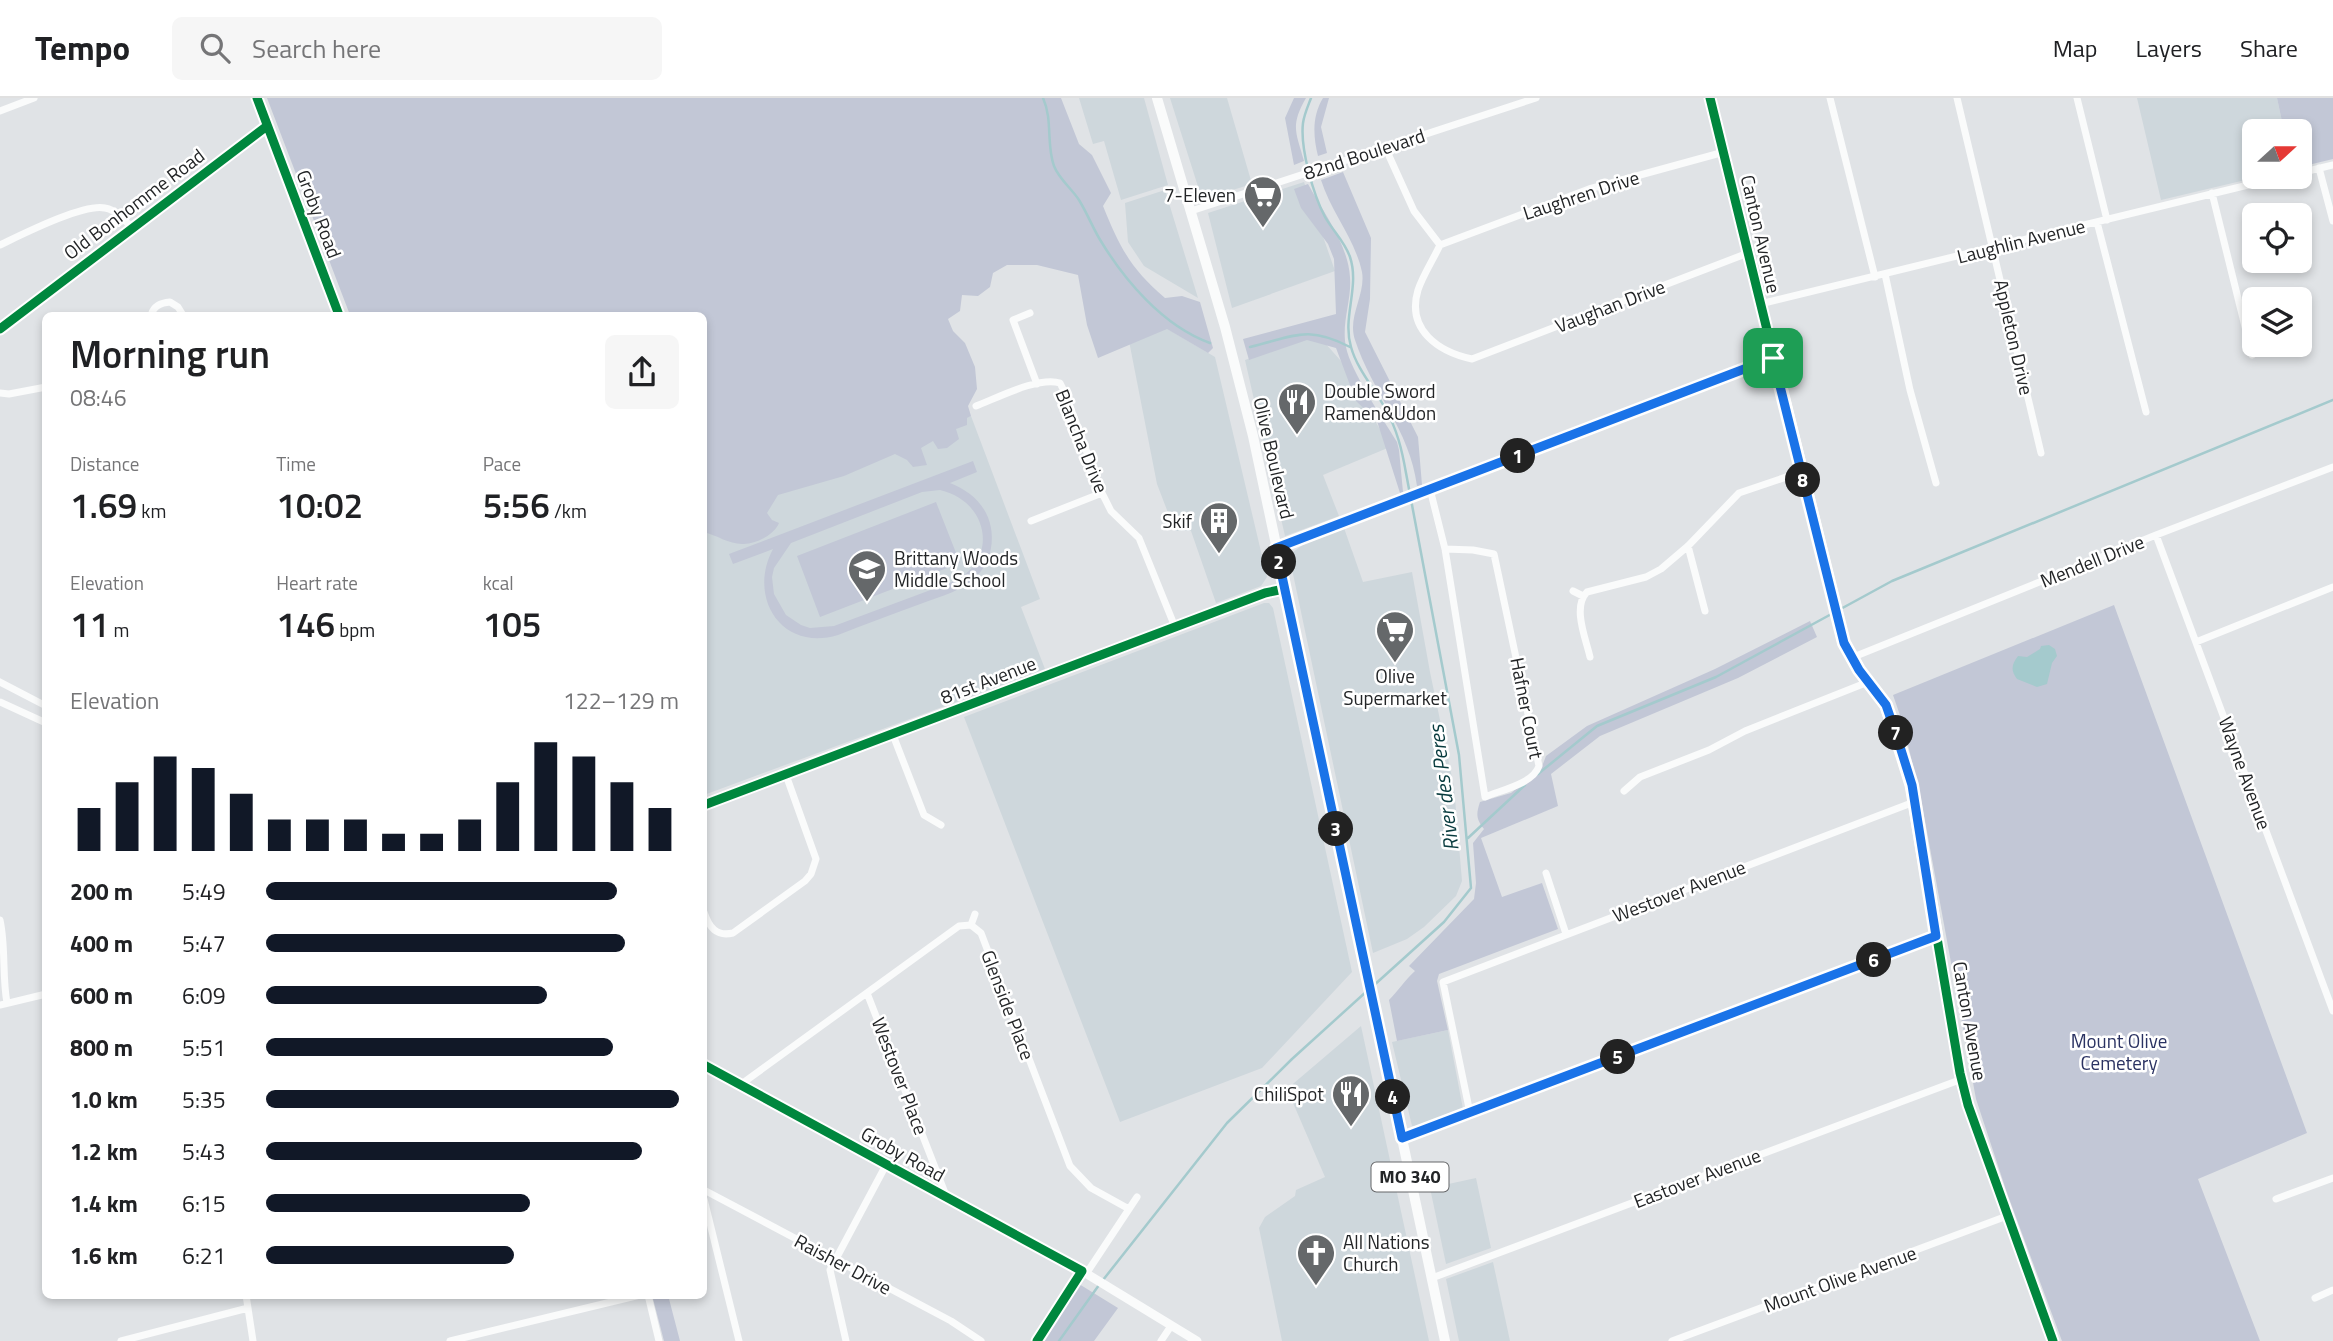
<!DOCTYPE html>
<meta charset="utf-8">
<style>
body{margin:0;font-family:"Titillium Web",sans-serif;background:#f6f6f6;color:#202124;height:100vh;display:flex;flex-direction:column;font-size:26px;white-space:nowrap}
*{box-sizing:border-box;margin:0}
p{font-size:23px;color:#757577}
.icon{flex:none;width:38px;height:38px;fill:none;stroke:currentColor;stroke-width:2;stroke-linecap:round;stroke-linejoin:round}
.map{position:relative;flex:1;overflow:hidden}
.details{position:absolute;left:42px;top:214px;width:665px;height:987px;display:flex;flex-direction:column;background:#fff;border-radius:10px;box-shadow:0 4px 10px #0003}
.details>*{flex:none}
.needle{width:46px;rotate:69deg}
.fabs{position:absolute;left:2242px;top:21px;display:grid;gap:14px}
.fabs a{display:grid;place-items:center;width:70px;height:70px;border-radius:10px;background:#fff;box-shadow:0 4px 10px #0003;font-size:35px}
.pin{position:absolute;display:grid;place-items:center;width:60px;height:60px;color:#fff;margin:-30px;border-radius:14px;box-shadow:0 4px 10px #0006}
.km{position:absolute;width:35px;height:35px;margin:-18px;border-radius:50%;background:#222;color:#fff;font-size:19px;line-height:35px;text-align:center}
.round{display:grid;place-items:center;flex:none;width:74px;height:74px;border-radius:10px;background:#f6f6f6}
.overview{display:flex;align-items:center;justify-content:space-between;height:119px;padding:0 28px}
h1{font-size:38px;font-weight:600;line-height:52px}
.figures{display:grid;grid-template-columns:repeat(3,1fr);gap:10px;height:119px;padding:7px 28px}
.figures div{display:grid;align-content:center}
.figures b{font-size:35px;font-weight:600}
.figures small{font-size:19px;font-weight:400}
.figures p{font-size:19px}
.chart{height:196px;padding:14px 28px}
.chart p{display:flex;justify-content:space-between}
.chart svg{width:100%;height:126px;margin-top:7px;stroke:#111827;stroke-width:6}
ul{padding:0 28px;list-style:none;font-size:23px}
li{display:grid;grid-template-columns:112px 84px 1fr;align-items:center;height:52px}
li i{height:18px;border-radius:9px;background:#111827}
header{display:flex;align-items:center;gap:42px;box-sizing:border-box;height:98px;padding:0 35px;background:#fff;border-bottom:2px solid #e0e0e0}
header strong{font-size:33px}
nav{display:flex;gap:38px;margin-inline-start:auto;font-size:24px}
.search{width:490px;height:63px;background:#f6f6f6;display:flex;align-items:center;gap:18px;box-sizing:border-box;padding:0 24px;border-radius:10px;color:#757577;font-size:26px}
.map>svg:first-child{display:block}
</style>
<header>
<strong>Tempo</strong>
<div class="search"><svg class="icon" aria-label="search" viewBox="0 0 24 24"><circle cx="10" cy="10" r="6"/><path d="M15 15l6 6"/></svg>Search here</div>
<nav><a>Map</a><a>Layers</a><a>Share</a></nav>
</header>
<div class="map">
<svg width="2333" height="1243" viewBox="0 0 2333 1243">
<rect width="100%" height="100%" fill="#e0e3e6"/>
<!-- built -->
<path fill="#ced7dc" d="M 1079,0 L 1144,0 L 1168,87 L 1121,102 L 1104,43 L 1093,46 Z
M 1170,0 L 1227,0 L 1252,86 L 1210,99 L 1201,98 Z
M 2137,0 L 2277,0 L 2284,33 L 2254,33 L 2254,79 L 2258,79 L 2161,102 Z
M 1304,84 L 1335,173 L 1232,210 L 1208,115 Z
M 1165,92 L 1198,200 L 1144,168 L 1128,144 L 1125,105 Z
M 1166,230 L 1215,259 L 1267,479 L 1261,488 L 1216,505 L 1191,433 L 1175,433 L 1157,386 L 1129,243 Z
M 1306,240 L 1325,245 L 1341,263 L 1390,349 L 1323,377 L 1339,418 L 1285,438 L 1245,262 Z
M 971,318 L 1040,501 L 1021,509 L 1045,571 L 704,697 L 704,420 Z
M 1344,430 L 1363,484 L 1412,474 L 1430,574 L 1454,689 L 1462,783 L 1456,798 L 1424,829 L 1407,841 L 1373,855 L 1289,457 L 1304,446 Z
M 1264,505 L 1269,505 L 1273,510 L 1352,874 L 1262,970 L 1120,1024 L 964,619 Z
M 1361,928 L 1429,1243 L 1282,1243 L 1259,1130 L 1265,1119 L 1295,1098 L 1296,1092 L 1325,1079 L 1287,991 Z
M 1448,932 L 1463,1011 L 1418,1028 L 1412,1028 L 1392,944 Z
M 1476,1080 L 1491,1150 L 1446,1166 L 1430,1090 Z
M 1493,1164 L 1510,1243 L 1459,1243 L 1446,1181 Z"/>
<!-- green -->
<path fill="#c2c7d6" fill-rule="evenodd" d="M 267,0 L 1061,0 L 1079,46 L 1092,57 L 1111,95 L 1103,108 C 1120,150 1131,171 1165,200 L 1182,198 L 1200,204 L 1213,250 L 1208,255 L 1167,231 L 1098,260 L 1087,227 L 1078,177 L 1037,167 L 1007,167 L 993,175 L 990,189 L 978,198 L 962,197 L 960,213 L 948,221 L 953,233 L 965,245 L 975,269 L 977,291 L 968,308 L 971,318 L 967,320 L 967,327 L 956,331 L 959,341 L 947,350 L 938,351 L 933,343 L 921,350 L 927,367 L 913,369 L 907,362 L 895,356 L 844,378 L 778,397 L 767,415 L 772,422 L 779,425 C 774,437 755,447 742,446 C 729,446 716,437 704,434 L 704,217 L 350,217 Z
M 1294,0 L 1306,0 C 1290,28 1296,34 1304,63 L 1294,67 L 1285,20 Z
M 1323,0 L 1329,0 L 1321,29 L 1327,55 L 1318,58 C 1313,38 1312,18 1323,0 Z
M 2277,0 L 2333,0 L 2333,61 L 2300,69 L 2300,33 L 2284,33 Z
M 1343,74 L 1371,140 L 1370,201 L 1365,234 L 1418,339 L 1422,387 L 1417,388 C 1410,332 1372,294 1355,242 C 1347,219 1366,196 1362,174 C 1355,141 1331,114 1321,82 Z
M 1308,86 C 1323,114 1348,146 1350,179 C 1352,202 1341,225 1346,249 C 1350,272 1383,321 1397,344 L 1399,352 L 1403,394 L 1400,395 L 1377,323 L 1356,303 L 1336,250 L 1307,242 L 1249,262 L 1243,241 L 1336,216 L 1334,161 L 1328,146 L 1301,110 L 1294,91 Z
M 973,363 L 977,374 L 950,385 C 970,393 987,407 991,430 C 994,448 989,466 976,479 C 962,493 941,498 923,505 C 895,515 866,526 838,537 C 782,554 747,500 773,451 L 733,466 L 729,456 ZM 940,392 C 989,403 1000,463 952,484 L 834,528 L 810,530 L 801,527 L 786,517 L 774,496 L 772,479 L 774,470 L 791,445 L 922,394 Z
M 936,404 L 960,465 L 820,519 L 797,458 Z
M 2114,507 L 2307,1035 L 2198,1081 L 2260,1243 L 2062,1243 L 2007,1095 L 1976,1001 L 1921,701 L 1903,626 L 1893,597 Z
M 1810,523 L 1817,539 L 1738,580 L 1600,638 L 1551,676 L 1558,708 L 1481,740 L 1502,799 L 1542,785 L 1558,831 L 1439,876 L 1437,883 L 1448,932 L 1397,943 L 1389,902 C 1398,893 1404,883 1415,873 L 1409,868 L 1474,801 L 1476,785 L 1473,745 L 1484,731 C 1476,721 1476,716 1480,704 L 1511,695 L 1541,671 L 1546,658 L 1587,628 L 1715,571 Z
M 1079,1186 L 1118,1210 L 1094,1243 L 1041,1243 Z
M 652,1197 L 668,1197 L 680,1243 L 664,1243 Z"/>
<!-- water -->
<path fill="#a4cacd" d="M 2049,547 L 2055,551 L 2057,558 L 2052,565 L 2047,586 L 2037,589 L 2017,581 C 2010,572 2012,566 2018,558 L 2027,559 L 2040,551 L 2041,548 Z"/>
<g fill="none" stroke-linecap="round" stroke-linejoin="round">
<!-- stream -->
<path stroke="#a4cacd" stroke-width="2.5" d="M 1043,0 C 1053,22 1046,46 1054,68 C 1059,81 1072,91 1079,102 C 1087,115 1092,128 1099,140 C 1124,182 1163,228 1210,245
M 1311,0 C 1308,8 1304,17 1303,25 C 1300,50 1313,96 1325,119 C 1333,133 1345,144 1350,159 C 1360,189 1342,219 1351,249 C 1357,271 1374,290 1385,310 C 1397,331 1402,352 1406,375 L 1459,657 L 1471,790 L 1444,824 L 1372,889
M 1250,249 C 1293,239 1306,226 1350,249
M 1538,676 L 1597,628 L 1716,579 L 1892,483 L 2333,302
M 1468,740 L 1525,687
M 1103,1182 L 1227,1025 L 1292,961 L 1367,893
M 1059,1243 L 1099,1187"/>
<!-- minor -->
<path stroke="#fafbfb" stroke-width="7" d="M 1710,0 L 1844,545 L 1859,572 L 1886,607 L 1911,687 L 1960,975 L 1968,1007 L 2053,1243
M 1830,0 L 1875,179
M 1957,0 L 2041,355
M 2077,0 L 2107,122
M 0,13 L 34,0
M 1385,49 L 1414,113 L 1440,147 C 1433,162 1423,177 1418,192 C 1406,232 1439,254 1472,261 L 1748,155
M 2319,70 L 2333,123
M 2300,75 L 2333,67
M 2212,95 L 2252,257
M 1191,113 L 1536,0
M 2097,124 L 2146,314
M 0,147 C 21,137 84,105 105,110 C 116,112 124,121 131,129
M 1440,147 L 1589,91 L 1724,54
M 1885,176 L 1910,292 L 1936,385
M 1760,206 L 2281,79
M 1030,215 L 1013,222 L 1037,286
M 151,217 C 154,208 160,205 170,204 L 178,209 L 183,217
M 0,295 L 9,296 L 46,289
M 976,308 C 997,300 1039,278 1060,285 L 1065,295 L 1102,395 L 1111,413 L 1139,440 L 1175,529
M 1430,391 L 1445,451 L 1485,699 C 1501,692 1533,686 1539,668 L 1494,456 L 1473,452 L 1445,451
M 1031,423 L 1102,395
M 2156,437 L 2333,913
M 1688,448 L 1705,513
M 1276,450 L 1773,260
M 1573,493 L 1583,498
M 2196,544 L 2333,489
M 1590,559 C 1586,541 1572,509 1587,494 L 1646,479 L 1661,471 L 1688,448 L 1739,395 L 1801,374
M 1851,560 L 2156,437 L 2333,369
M 0,584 L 46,608
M 0,604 L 46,625
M 893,637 L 924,717 L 941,727
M 1624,693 L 1640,679 L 1709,652 L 1745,633 L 1868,584
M 704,707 L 1265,495 L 1284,491
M 1546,775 L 1566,836
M 704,814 C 709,829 716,839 733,835 L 805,783 L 811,776 L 816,761 L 786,677
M 0,822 C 6,850 2,878 7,905
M 971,827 L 975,816
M 867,895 L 947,1100
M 0,907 L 46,896
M 740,987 L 959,828 L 971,827 L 981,835 L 1070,1068 L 1091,1090 L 1129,1111
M 1470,1015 L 1443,884 L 1914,704
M 1402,1040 L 1936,838
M 704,1092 L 951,1223 L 981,1243
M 704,1101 L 739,1243
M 2276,1101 L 2333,1080
M 1086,1176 L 1137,1099
M 1432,1180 L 1962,981
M 246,1197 L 253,1243
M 648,1197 L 659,1243
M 2315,1200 L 2333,1192
M 121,1243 L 248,1210
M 450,1243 L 640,1197
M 846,1243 L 830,1172 L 886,1067
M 1161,1243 L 1171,1228
M 1672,1243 L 2007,1118"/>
<!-- tertiary -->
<path stroke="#fafbfb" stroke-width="9" d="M 257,0 L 339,217
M 0,231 L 267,28
M 704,967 L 1082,1173 L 1197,1243"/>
<!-- primary -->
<path stroke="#fafbfb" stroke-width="10" d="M 1157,0 L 1225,229 L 1253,338 L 1445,1243"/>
<defs>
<path id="cycleway" d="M 257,0 L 339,217
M 1710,0 L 1844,545 L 1859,572 L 1886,607 L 1911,687 L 1960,975 L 1968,1007 L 2053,1243
M 0,231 L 267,28
M 704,707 L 1265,495 L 1284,491
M 704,967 L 1082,1173 L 1037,1243"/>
</defs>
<!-- cycleway casing -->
<use href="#cycleway" stroke="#fff" stroke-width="13"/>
<!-- cycleway -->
<use href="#cycleway" stroke="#00873e" stroke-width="9"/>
</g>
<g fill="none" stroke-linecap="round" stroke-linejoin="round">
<defs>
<path id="route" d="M 1773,260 L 1844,545 L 1859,572 L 1886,607 L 1897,639 L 1912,687 L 1936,838 L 1402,1040 L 1276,450 Z"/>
</defs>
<!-- route casing -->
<use href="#route" stroke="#fff" stroke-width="14"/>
<!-- route -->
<use href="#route" stroke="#1a73e8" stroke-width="9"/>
</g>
<!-- icons -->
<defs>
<symbol id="supermarket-pin" viewBox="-11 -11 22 30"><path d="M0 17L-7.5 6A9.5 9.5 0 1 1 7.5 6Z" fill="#65686a" stroke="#fff"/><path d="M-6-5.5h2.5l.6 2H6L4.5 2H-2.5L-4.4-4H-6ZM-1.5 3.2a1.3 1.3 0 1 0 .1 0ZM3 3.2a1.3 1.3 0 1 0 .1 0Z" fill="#fff"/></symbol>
<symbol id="restaurant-pin" viewBox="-11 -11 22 30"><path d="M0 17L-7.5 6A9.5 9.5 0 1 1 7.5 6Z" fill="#65686a" stroke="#fff"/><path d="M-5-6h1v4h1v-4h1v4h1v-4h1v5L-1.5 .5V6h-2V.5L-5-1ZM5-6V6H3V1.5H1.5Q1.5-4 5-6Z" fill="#fff"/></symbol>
<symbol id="building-pin" viewBox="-11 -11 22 30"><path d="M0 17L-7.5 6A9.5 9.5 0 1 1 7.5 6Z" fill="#65686a" stroke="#fff"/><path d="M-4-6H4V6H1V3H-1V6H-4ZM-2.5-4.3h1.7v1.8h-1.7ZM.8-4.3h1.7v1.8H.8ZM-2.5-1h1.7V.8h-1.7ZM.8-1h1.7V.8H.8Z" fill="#fff"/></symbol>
<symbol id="school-pin" viewBox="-11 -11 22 30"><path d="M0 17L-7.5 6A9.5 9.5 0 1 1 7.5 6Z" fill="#65686a" stroke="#fff"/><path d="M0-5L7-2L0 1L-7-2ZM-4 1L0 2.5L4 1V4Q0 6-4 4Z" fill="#fff"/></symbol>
<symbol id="church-pin" viewBox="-11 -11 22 30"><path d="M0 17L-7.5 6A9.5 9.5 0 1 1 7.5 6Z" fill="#65686a" stroke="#fff"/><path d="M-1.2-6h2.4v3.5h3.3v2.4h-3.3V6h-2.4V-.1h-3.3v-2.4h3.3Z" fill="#fff"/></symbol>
</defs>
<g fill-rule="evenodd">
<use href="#supermarket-pin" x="1241" y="75" width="44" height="60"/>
<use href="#restaurant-pin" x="1275" y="282" width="44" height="60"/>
<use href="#building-pin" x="1197" y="401" width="44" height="60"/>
<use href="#school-pin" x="845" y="449" width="44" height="60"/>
<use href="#supermarket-pin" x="1373" y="510" width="44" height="60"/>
<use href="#restaurant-pin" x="1329" y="974" width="44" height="60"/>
<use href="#church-pin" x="1294" y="1133" width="44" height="60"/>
</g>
<g text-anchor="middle" stroke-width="5" stroke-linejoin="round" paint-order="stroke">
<!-- shield labels -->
<rect fill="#fff" stroke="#656668" stroke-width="2" x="1371.5" y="1064.5" width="77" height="29" rx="5"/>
<g font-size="18" font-weight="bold" fill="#232527">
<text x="1410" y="1085">MO 340</text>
</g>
<!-- street labels -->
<g font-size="19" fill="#232527" stroke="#fff">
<text transform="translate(1364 56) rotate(-18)" y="7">82nd Boulevard</text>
<text transform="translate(1581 97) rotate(-18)" y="7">Laughren Drive</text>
<text transform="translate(134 106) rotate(-37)" y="7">Old Bonhomme Road</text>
<text transform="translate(319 116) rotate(69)" y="7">Groby Road</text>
<text transform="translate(1761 136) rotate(77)" y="7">Canton Avenue</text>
<text transform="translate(2021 143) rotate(-14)" y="7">Laughlin Avenue</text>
<text transform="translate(1610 208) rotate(-21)" y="7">Vaughan Drive</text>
<text transform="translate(2014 239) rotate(77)" y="7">Appleton Drive</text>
<text transform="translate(1082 343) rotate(68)" y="7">Blancha Drive</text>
<text transform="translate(1274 360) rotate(77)" y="7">Olive Boulevard</text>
<text transform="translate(2092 463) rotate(-22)" y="7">Mendell Drive</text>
<text transform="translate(988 582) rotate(-21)" y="7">81st Avenue</text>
<text transform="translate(1527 610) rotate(79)" y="7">Hafner Court</text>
<text transform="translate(2245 675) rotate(70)" y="7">Wayne Avenue</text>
<text transform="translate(1679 793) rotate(-21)" y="7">Westover Avenue</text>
<text transform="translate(1008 907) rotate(69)" y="7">Glenside Place</text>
<text transform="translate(1970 923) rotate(80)" y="7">Canton Avenue</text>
<text transform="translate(900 978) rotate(69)" y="7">Westover Place</text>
<text transform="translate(903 1056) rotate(29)" y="7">Groby Road</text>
<text transform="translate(1697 1080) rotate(-21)" y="7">Eastover Avenue</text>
<text transform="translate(843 1166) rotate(28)" y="7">Raisher Drive</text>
<text transform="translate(1840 1181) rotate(-20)" y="7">Mount Olive Avenue</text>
</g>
<!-- poi labels -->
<g font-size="19" fill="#232527" stroke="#fff" text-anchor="end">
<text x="1236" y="104">7-Eleven</text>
<text x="1324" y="300" text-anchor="start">Double Sword<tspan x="1324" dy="22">Ramen&amp;Udon</tspan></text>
<text x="1192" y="430">Skif</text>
<text x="894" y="467" text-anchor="start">Brittany Woods<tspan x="894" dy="22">Middle School</tspan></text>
<text x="1395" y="585" text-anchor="middle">Olive<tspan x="1395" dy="22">Supermarket</tspan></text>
<text x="1324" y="1003">ChiliSpot</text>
<text x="1343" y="1151" text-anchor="start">All Nations<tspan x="1343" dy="22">Church</tspan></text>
</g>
<!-- park labels -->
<g font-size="19" fill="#2a3262" stroke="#fff">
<text x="2119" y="950">Mount Olive<tspan x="2119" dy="22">Cemetery</tspan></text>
</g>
<!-- water labels -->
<g font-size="21" font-style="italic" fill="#083b3e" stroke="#fff">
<text transform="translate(1444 690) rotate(-97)" y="7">River des Peres</text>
</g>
</g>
</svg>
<div class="fabs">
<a><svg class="needle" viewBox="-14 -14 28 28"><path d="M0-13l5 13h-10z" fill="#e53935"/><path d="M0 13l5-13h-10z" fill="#757577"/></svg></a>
<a><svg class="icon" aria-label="locate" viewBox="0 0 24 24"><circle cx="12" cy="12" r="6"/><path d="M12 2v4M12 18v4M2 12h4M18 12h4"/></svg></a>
<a><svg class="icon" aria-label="layers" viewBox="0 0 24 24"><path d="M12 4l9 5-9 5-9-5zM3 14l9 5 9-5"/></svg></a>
</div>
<div class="pin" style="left:1773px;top:260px;background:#1e9e55"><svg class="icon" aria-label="arrive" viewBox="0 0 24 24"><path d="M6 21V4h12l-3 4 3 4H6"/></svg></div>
<b class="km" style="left:1518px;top:358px">1</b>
<b class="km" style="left:1279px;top:464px">2</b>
<b class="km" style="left:1336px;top:731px">3</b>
<b class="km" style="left:1393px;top:999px">4</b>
<b class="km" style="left:1618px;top:959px">5</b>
<b class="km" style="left:1874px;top:862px">6</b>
<b class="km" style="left:1896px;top:635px">7</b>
<b class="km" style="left:1803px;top:382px">8</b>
<section class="details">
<div class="overview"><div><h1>Morning run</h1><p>08:46</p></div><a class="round"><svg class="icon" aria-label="share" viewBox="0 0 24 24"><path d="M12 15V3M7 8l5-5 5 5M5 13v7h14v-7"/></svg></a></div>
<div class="figures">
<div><p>Distance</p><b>1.69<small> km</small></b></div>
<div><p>Time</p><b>10:02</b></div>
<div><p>Pace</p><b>5:56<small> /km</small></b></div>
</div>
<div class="figures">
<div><p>Elevation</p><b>11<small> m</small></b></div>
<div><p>Heart rate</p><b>146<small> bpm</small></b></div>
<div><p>kcal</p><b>105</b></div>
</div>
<div class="chart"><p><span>Elevation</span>122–129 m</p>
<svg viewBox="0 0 160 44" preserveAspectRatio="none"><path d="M5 44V29M15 44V20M25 44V11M35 44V15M45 44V24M55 44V33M65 44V33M75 44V33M85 44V38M95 44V38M105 44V33M115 44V20M125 44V6M135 44V11M145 44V20M155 44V29"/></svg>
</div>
<ul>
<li><b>200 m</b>5:49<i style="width:85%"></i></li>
<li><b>400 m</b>5:47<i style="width:87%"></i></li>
<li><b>600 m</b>6:09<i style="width:68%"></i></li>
<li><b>800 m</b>5:51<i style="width:84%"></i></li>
<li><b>1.0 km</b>5:35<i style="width:100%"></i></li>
<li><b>1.2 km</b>5:43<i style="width:91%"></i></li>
<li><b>1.4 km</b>6:15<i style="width:64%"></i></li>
<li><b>1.6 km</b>6:21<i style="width:60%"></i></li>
</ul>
</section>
</div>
